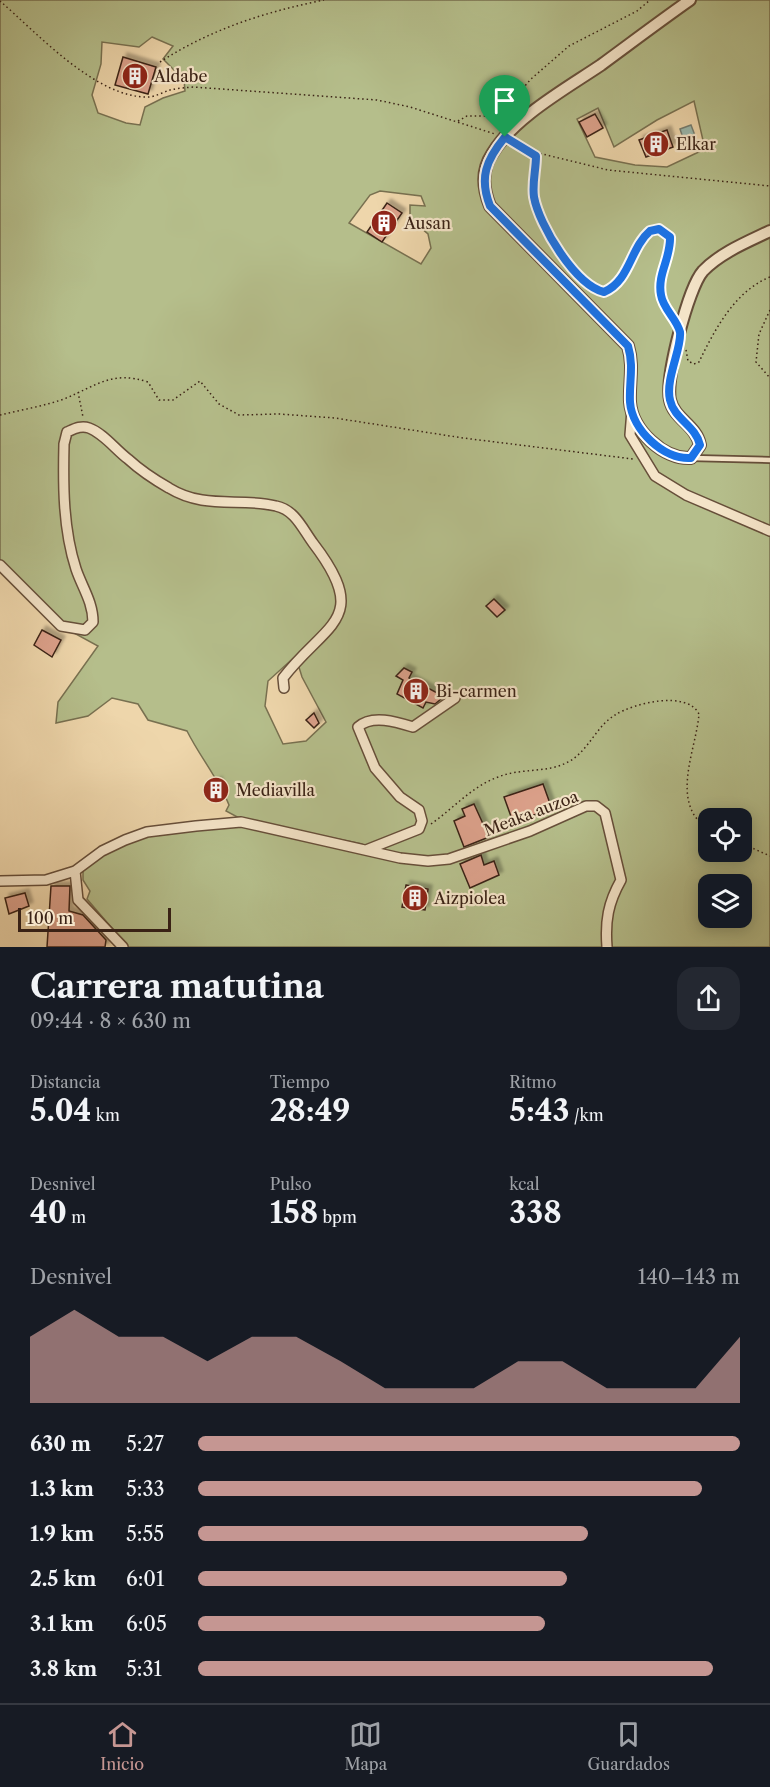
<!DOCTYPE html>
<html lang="es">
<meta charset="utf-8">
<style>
body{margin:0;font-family:"Libre Caslon Text",serif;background:#242831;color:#f1f3f6;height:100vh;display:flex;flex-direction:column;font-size:22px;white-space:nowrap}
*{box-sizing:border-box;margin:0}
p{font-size:20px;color:#9ea1a6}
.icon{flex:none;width:33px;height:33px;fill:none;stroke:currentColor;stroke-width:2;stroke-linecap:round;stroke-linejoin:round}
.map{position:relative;height:947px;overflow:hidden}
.sheet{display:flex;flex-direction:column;background:#171b24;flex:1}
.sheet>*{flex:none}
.tools{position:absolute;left:698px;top:808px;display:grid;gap:12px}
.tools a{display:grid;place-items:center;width:54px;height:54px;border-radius:12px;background:#171b24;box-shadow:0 3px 15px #0003;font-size:30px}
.scale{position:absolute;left:18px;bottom:15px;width:153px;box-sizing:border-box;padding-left:6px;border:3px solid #3a2215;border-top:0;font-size:16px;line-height:21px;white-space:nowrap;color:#3a2215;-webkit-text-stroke:4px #f4e4c8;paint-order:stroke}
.pin{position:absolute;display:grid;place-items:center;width:51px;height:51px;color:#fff;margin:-62px -26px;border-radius:50% 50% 50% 0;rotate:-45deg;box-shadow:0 0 6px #0007}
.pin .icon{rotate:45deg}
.round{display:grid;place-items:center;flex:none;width:63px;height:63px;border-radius:18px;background:#242831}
.head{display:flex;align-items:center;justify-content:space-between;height:102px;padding:0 30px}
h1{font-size:33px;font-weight:700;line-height:45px}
.metrics{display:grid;grid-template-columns:repeat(3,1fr);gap:9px;height:102px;padding:6px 30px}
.metrics div{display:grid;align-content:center}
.metrics b{font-size:30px;font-weight:700}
.metrics small{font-size:16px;font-weight:400}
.metrics p{font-size:16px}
.chart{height:168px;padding:12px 30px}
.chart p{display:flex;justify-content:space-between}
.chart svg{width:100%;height:108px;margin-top:6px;fill:#c59692;opacity:.7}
ul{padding:0 30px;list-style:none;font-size:20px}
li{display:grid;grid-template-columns:96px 72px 1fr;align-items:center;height:45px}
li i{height:15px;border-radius:8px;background:#c59692}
.tabs{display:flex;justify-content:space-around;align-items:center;height:84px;border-top:2px solid #363941;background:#171b24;font-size:16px;color:#9ea1a6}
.tabs a{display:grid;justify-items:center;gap:3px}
.tabs .active{color:#c59692}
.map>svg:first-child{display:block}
</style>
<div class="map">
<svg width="770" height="947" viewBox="0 0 770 947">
<defs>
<filter id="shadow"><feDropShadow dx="4" dy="-4" stdDeviation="1.5" flood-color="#0004"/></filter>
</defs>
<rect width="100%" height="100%" fill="#eed6ab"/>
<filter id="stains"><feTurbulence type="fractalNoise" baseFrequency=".00333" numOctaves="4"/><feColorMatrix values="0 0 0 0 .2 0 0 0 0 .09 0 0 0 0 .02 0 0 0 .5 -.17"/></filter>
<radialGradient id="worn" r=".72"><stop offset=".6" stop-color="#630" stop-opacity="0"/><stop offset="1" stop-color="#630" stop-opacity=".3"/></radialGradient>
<!-- green -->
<path fill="#b5be8b" stroke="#787050" stroke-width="1.5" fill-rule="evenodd" d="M 0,0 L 770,0 L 770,947 L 128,947 L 87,899 L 90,891 L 83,880 L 83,871 L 104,854 L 126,841 L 150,835 L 240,823 L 364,851 L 362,844 L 241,819 L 226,811 L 229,805 C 218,778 200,757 187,731 L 148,720 L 138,704 L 112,698 L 88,716 L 56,723 L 58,702 L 98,646 L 61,626 L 0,565 ZM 152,37 L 173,46 L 163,59 L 184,80 L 185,91 L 163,98 L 145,107 L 140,125 L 126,123 L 98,113 L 92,95 L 101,64 L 102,42 L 139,47 ZM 694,101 L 705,149 L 667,167 L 635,165 L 595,157 L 577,119 L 598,108 L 614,147 L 657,120 ZM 380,191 L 421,196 L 425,206 L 410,205 L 410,219 L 428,234 L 431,248 L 421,264 L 349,223 L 370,195 ZM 337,593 C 350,627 322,643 298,664 L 302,677 L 326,722 L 306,741 L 283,744 L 265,706 L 268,681 L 330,625 L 337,610 ZM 708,819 L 741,819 L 741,852 L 708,852 ZM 708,885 L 741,885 L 741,918 L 708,918 Z"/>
<!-- water -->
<path fill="#9ab9ae" stroke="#747d71" stroke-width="1.5" d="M 691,125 L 699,146 L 687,150 L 680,129 Z"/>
<!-- building -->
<path fill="#dca18b" stroke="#3a2215" stroke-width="1.5" filter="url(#shadow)" d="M 123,57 L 156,67 L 148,94 L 115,85 Z
M 595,114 L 603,128 L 587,137 L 579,122 Z
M 667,130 L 673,147 L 646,157 L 639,140 Z
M 387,203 L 402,213 L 382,242 L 367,232 Z
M 494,599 L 505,610 L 497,617 L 486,606 Z
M 42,630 L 61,640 L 52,657 L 34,645 Z
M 404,668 L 412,672 L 409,678 L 443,696 L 441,699 L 435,704 L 426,702 L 423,708 L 397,694 L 403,680 L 396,676 Z
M 314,713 L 319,723 L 314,728 L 306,720 Z
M 218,781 L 223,796 L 215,799 L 210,784 Z
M 543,784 L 552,809 L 513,822 L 504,797 Z
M 474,804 L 489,837 L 464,847 L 454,821 L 465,816 L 462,809 Z
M 481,855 L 484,865 L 494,861 L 499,875 L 470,888 L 460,864 Z
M 406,885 L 428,889 L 425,910 L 402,907 Z
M 51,886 L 70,886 L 69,911 L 83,915 L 106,940 L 105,947 L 47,947 Z
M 25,893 L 29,906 L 9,914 L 5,898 Z"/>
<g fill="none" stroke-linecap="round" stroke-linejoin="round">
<defs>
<path id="service" d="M 692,458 L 770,460"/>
<path id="minor" d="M 632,410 L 630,435 L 655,476 L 686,495 L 770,531
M 0,565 L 61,626 L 85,630 L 93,622 C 93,602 82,587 76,569 C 63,529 63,485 64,444 L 67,432 C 74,429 81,425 89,428 C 103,433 116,450 128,459 C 140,470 155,480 169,488 C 205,510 239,497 276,506 C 295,510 302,528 313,543 C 372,620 326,622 283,678 L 284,688
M 366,850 L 419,829 L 422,821 L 419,810 L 400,797 L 375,768 L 358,727 C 372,714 397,722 413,727 L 455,698
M 75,871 L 102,851 L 125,840 L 147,832 L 196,826 L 241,822 L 400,858 L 428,861 L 449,859 L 530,831 L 586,806 L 596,806 L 605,813 L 621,880 C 608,903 605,921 607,947
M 0,881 L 46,880 L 75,871 L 78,900 L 123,947"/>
<path id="tertiary" d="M 690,0 C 660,21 631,43 601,65 C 567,88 513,118 492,154 C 481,171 483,188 490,206 L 628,346 C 634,366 629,382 630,402 C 632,430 664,460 691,458 L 700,445 C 696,425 674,419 670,400 C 665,378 688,288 703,271 C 720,253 747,242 770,231"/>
</defs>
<!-- service casing -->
<use href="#service" stroke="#674f3a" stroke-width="8"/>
<!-- minor casing -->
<use href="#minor" stroke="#674f3a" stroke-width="12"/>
<!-- tertiary casing -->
<use href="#tertiary" stroke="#674f3a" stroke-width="14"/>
<!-- path -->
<path stroke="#3a2215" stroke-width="1.5" stroke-dasharray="1.5 3" stroke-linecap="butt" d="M 0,1 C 37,33 96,98 148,97 C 155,97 163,92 170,90 C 177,88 185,88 193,87 L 377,100 L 410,107 L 495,134
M 160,62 C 211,29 265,12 324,0
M 458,121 L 467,116 L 488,116 L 503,111 L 531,79 L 569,46 L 637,11 L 650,0
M 515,144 L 526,150 L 608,170 L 770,186
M 533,153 C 539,163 533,181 534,194 C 537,223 574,285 604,292 L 620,282 L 644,236 C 650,231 655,228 662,230 C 682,236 660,269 660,283 C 660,296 666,307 672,319
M 770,310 L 759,334 L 756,362 L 770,378
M 686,350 L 688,361 L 694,364 L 699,362 C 715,329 735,291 770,277
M 78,392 L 83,417
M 0,415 C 21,410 44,406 64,399 C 96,386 112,370 148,382 L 159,400 L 173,400 L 200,381 L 219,404 L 239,415 L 279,414 L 335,418 L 463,438 L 633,459
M 431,824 C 454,808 471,787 498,777 C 520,768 546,773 566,763 C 588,753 595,727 615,715 C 634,703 687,690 699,714 C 696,751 669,803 708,829
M 741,843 L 770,856"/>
<!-- service -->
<use href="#service" stroke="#f4e4c8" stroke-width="4.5"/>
<!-- minor -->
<use href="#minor" stroke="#f4e4c8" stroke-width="9"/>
<!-- tertiary -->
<use href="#tertiary" stroke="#f4e4c8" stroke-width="10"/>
</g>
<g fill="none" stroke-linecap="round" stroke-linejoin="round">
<defs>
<path id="route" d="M 505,137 L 536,156 C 536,170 532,183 534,197 C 539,225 575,285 604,292 C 630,281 630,248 650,231 L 659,229 L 670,237 C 671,258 657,274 661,295 C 663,309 677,319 680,332 C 682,348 665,379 670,400 C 674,419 696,426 700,445 L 691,458 C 664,460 632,430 630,402 C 629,382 634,366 628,346 L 490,206 C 479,178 486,160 505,137 Z"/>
</defs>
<!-- route casing -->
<use href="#route" stroke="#fff" stroke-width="12"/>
<!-- route -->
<use href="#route" stroke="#1a73e8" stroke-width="8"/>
</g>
<!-- icons -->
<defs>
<symbol id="building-disc" viewBox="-11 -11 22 22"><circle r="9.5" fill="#8f2418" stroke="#f4e4c8"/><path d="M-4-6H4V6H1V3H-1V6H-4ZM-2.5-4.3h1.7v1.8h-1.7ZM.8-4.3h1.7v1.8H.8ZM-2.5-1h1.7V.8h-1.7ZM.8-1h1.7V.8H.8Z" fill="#fff"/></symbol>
</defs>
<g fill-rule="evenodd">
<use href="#building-disc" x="120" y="61" width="30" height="30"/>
<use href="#building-disc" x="641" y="129" width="30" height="30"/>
<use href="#building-disc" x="369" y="208" width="30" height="30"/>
<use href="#building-disc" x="401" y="676" width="30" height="30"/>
<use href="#building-disc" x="201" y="775" width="30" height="30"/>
<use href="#building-disc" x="400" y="883" width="30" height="30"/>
</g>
<g text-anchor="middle" stroke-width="4.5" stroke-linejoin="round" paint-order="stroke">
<!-- poi labels -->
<g font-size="16" fill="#3a2215" stroke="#f4e4c8" text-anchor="start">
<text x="154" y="82">Aldabe</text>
<text x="676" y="150">Elkar</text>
<text x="404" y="229">Ausan</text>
<text x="436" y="697">Bi-carmen</text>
<text x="236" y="796">Mediavilla</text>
<text x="434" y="904">Aizpiolea</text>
</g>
<!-- street labels -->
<g font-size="16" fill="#3a2215" stroke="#f4e4c8">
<text transform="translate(531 813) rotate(-21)" y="6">Meaka auzoa</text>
</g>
</g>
<rect width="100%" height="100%" filter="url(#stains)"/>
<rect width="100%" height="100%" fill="url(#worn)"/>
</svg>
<div class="tools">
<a><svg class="icon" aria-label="locate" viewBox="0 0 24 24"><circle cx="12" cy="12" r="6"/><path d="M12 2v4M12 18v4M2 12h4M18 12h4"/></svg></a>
<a><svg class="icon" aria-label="layers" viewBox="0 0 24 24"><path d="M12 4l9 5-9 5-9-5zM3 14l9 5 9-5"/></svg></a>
</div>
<div class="scale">100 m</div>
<div class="pin" style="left:505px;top:137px;background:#1e9e55"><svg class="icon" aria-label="arrive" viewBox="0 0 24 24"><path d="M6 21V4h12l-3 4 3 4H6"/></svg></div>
</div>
<section class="sheet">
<div class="head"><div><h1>Carrera matutina</h1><p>09:44 · 8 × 630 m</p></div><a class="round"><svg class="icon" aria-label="share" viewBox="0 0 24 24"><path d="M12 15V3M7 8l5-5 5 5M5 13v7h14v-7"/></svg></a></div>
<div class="metrics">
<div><p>Distancia</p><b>5.04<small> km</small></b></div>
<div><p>Tiempo</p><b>28:49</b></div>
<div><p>Ritmo</p><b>5:43<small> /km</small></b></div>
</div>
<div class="metrics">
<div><p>Desnivel</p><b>40<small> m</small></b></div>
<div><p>Pulso</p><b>158<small> bpm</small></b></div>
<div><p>kcal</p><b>338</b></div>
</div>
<div class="chart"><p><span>Desnivel</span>140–143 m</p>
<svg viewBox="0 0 160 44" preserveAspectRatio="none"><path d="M0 44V17L10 6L20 17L30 17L40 27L50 17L60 17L70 27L80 38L90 38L100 38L110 27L120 27L130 38L140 38L150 38L160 17V44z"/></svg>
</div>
<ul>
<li><b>630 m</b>5:27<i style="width:100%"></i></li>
<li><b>1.3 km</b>5:33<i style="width:93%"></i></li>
<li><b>1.9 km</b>5:55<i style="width:72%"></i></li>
<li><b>2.5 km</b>6:01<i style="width:68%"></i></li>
<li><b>3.1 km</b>6:05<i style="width:64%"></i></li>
<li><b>3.8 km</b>5:31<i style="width:95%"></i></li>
</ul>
</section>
<nav class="tabs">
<a class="active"><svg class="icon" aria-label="home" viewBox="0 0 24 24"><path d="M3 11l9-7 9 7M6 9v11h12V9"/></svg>Inicio</a>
<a><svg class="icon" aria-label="map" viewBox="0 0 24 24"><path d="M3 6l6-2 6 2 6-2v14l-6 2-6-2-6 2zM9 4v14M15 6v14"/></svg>Mapa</a>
<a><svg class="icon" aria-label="saved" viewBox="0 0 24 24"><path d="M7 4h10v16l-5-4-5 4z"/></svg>Guardados</a>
</nav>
